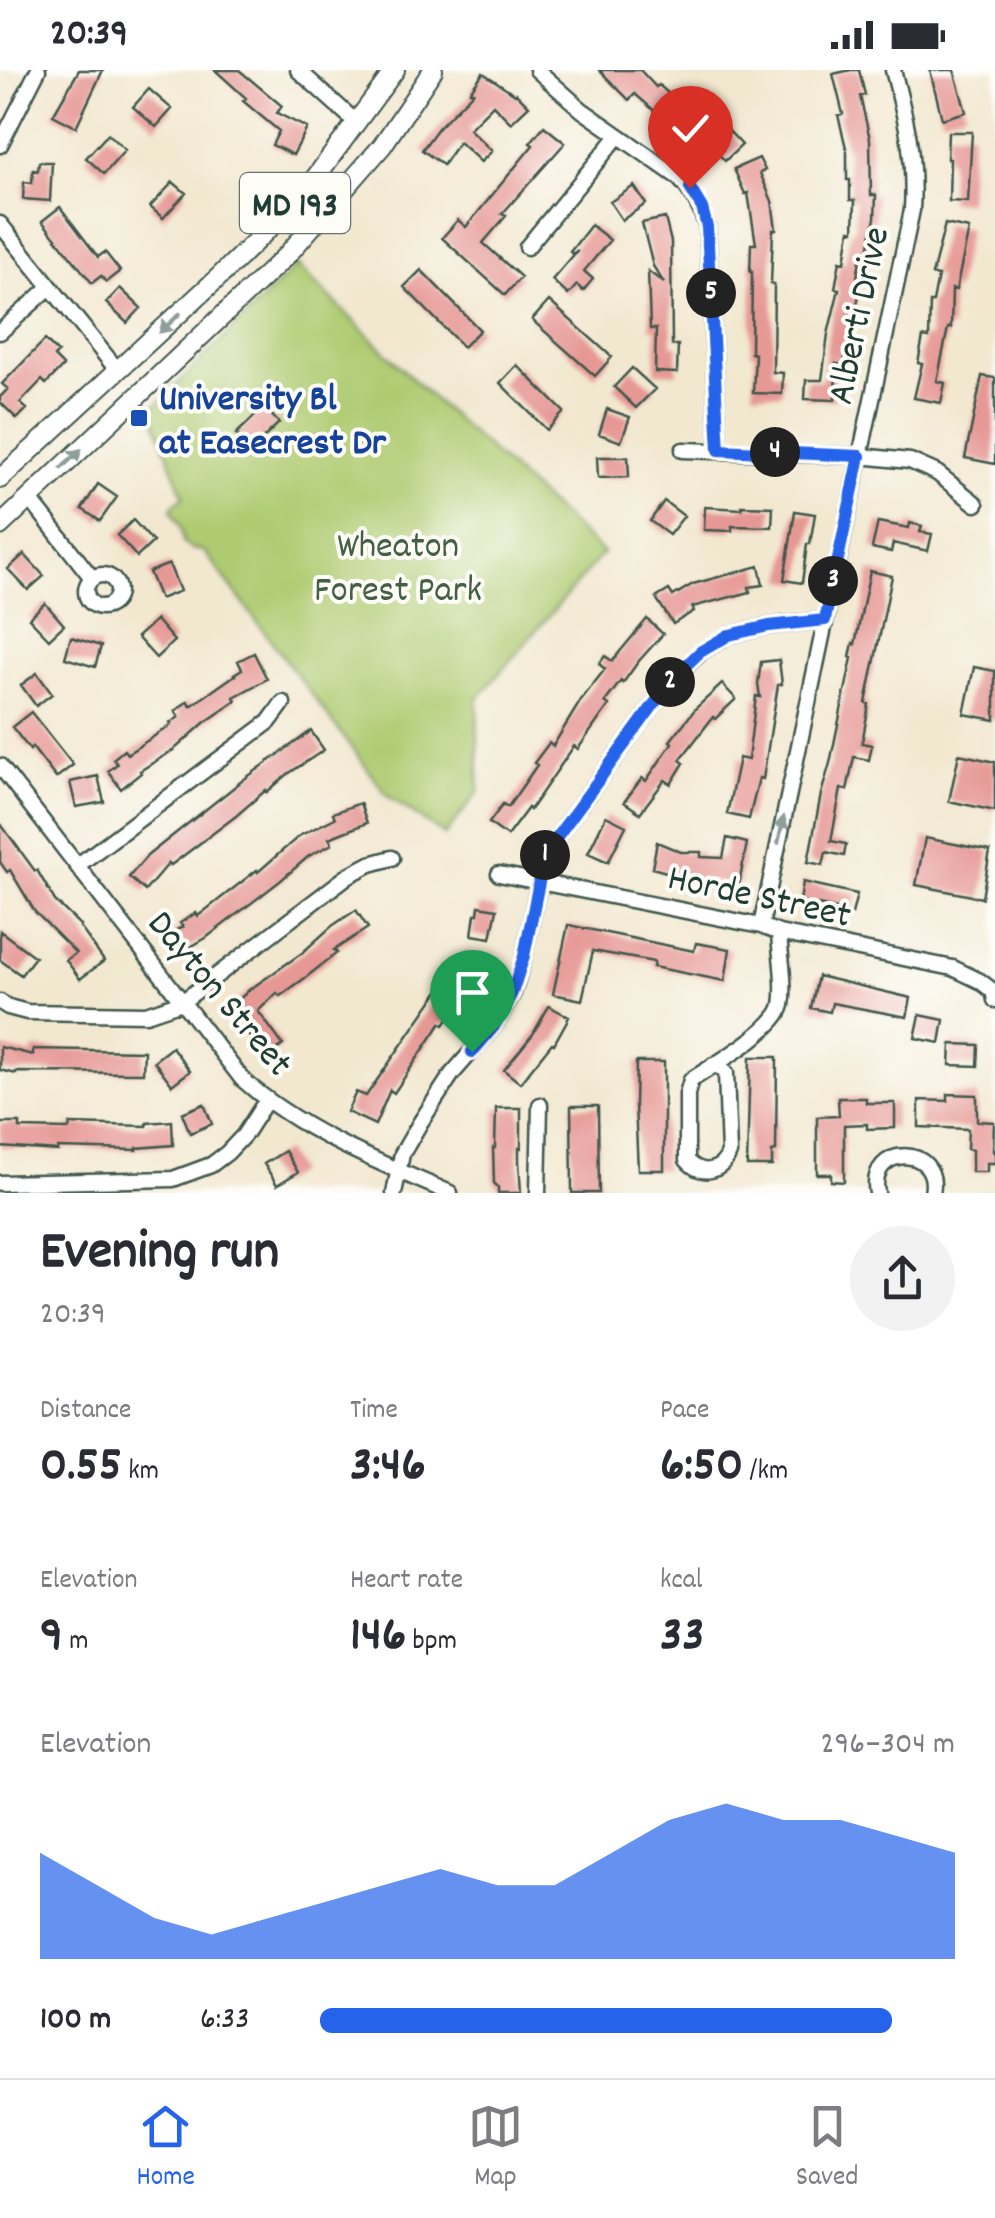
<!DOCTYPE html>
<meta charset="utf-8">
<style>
body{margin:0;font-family:Dekko,sans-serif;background:#f2f2f3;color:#2b2b33;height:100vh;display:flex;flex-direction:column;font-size:38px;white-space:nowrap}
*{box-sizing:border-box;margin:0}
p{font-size:32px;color:#7c7c81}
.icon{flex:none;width:55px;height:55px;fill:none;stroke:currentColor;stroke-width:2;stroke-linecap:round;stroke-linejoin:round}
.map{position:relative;height:1123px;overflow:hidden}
.sheet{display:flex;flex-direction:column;background:#fff;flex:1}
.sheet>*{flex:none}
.pin{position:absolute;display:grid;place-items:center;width:85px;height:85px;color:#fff;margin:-102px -42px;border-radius:50% 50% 50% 0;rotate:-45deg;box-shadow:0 0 10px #0007}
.pin .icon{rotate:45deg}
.km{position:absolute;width:50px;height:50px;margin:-25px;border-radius:50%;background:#222;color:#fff;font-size:28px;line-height:50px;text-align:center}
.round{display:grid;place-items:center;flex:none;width:105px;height:105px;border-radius:52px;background:#f2f2f3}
.summary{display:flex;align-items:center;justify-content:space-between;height:170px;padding:0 40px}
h1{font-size:55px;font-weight:800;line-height:75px}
.metrics{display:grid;grid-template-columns:repeat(3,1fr);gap:15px;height:170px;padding:10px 40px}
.metrics div{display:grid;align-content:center}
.metrics b{font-size:50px;font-weight:800}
.metrics small{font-size:28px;font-weight:400}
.metrics p{font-size:28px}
.chart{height:280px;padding:20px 40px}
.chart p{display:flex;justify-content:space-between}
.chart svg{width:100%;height:180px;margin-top:10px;fill:#2563eb;opacity:.7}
ul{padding:0 40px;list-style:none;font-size:32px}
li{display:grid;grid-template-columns:160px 120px 1fr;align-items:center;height:75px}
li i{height:25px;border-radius:12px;background:#2563eb}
.status{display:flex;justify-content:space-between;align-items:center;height:70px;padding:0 50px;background:#fff;direction:ltr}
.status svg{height:28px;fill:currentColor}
.dock{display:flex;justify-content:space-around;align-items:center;height:140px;border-top:2px solid #e1e1e2;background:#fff;font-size:28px;color:#7c7c81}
.dock a{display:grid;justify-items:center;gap:5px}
.dock .on{color:#2563eb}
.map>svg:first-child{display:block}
</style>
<div class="status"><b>20:39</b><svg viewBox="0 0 49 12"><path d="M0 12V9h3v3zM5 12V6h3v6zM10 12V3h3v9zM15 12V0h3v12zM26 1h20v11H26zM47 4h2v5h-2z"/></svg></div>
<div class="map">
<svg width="995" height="1123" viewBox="0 0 995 1123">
<rect width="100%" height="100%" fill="#fdfcf7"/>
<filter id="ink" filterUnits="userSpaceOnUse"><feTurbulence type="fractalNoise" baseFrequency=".01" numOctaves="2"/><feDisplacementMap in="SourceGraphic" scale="20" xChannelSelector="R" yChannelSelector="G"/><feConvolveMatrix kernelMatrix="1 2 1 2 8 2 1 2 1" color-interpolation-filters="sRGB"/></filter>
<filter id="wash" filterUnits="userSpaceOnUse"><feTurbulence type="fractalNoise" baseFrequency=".0048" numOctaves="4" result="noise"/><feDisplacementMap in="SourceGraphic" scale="40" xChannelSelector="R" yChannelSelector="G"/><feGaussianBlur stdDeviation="2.25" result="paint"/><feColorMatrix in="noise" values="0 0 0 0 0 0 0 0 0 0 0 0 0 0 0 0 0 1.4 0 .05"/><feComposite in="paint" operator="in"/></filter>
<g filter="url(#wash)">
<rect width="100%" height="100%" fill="#f2e8d0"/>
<!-- green -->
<path fill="#aecb71" stroke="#668452" stroke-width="2.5" d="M 297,195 L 429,325 L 603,483 L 477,629 L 479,721 L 445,765 L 388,726 L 204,481 L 192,479 L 184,474 C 182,469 182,464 181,459 C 177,445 162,439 184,427 L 151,340 Z"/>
<g id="blocks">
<!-- building -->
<path fill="#e69895" d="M 79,0 L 103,0 L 76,57 L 53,45 Z
M 215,0 L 239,0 L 282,36 L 277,43 L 307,58 L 293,85 L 272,75 L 279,61 L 243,31 L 246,28 Z
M 599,0 L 640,0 L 656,17 L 659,15 L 687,40 L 695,29 L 711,42 L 742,75 L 725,91 L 698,62 L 696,65 L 670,44 L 665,50 L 635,24 L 629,30 Z
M 851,0 L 859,0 L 865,25 L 860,26 L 870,69 L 871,125 L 876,125 L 875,148 L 867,186 L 861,185 L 857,207 L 861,208 L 858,230 L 849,259 L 844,295 L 836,294 L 835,330 L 805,329 L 806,310 L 822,310 L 828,264 L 839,219 L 835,218 L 840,191 L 845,192 L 850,160 L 854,161 L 855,130 L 850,130 L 850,110 L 847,110 L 847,82 L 838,45 L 843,44 L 833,4 Z
M 930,0 L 954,0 L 966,42 L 942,49 Z
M 483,3 L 515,24 L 516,23 L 529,36 L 511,53 L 493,35 L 469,59 L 492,81 L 481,92 L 459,72 L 443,95 L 422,80 L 438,58 L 473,22 L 470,21 Z
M 149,19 L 172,39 L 156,57 L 133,37 Z
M 544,56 L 565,73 L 502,144 L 506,146 L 483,173 L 521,207 L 505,225 L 442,168 L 458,150 L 466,157 L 533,75 L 530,73 Z
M 948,62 L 972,62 L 968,132 L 949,131 L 950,89 L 947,89 Z
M 108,64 L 125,80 L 104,104 L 86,88 Z
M 759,88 L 765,100 L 760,103 L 772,131 L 776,159 L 773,160 L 771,214 L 774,214 L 773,302 L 783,303 L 782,324 L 753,323 L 755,284 L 751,283 L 752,202 L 750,202 L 751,174 L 756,174 L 748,123 L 745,124 L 734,99 Z
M 39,92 L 52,92 L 50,131 L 23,129 L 24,112 L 32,113 L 33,100 L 38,101 Z
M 173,112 L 186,123 L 163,148 L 150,137 Z
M 634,116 L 646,134 L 622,150 L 610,132 Z
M 60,137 L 98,187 L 105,182 L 120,201 L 106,212 L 101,206 L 92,213 L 42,151 Z
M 665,148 L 671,172 L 672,275 L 678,275 L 677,303 L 655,302 L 656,259 L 650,259 L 648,201 L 664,213 L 653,196 L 642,153 Z
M 945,154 L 969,159 L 956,220 L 952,219 L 951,258 L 948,258 L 937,311 L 945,313 L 941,333 L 914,328 L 922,294 L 918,293 L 923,267 L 929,268 L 930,232 L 933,232 L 938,206 L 932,205 Z
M 591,155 L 610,170 L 584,201 L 593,209 L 583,221 L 577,215 L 568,225 L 552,210 L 578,180 L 572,184 L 570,182 Z
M 421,200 L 480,260 L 463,277 L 404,217 Z
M 120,218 L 141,238 L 127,253 L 106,233 Z
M 549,231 L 612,287 L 595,306 L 532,250 Z
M 45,270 L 58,283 L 54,287 L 63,296 L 46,314 L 42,310 L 20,333 L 27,339 L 17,349 L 0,332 L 0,327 L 8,319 L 2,314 Z
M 517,295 L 564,342 L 547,360 L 500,313 Z
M 632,298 L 655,319 L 636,338 L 614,317 Z
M 982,306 L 995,308 L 995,394 L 965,388 Z
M 264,337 L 279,353 L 251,380 L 236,364 Z
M 607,339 L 630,347 L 621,372 L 599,364 Z
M 597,387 L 628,387 L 629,407 L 598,408 Z
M 98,414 L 117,427 L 100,451 L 82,439 Z
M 664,431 L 684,446 L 669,465 L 650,451 Z
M 742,436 L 773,437 L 772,457 L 732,456 L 732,461 L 704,460 L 705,437 L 742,439 Z
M 795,441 L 815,444 L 810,474 L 807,474 L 802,513 L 784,510 Z
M 133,450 L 153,472 L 137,487 L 117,465 Z
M 878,452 L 909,458 L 910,453 L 922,456 L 920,462 L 932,464 L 928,481 L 893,473 L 891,482 L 872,478 Z
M 24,484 L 44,506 L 28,520 L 8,499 Z
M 169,494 L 180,521 L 160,529 L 149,502 Z
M 759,496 L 763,515 L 749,517 L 750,522 L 692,537 L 694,541 L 673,554 L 656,528 L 669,520 L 673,526 L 693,514 Z
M 870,501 L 892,506 L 866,633 L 869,634 L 862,673 L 872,675 L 869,690 L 854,687 L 847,720 L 841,719 L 831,771 L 846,774 L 844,786 L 826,782 L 823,795 L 808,792 L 821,724 L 830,693 L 852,588 L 850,587 L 853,573 L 855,574 Z
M 45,533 L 64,555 L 49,569 L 29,548 Z
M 647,549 L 663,564 L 638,592 L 623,613 L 621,611 L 605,632 L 609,635 L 578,679 L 574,676 L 530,740 L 528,738 L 507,766 L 489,753 L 503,734 L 508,737 L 537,695 L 534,693 L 549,673 L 553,676 L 581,630 L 605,599 L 599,594 L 605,586 L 612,591 Z
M 156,550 L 174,571 L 156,588 L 137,567 Z
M 71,567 L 101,576 L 95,597 L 65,588 Z
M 254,583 L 267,609 L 234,627 L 236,631 L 204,653 L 175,679 L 140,701 L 141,703 L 121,719 L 108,701 L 117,694 L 113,689 L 124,680 L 127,684 L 171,655 L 170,653 L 179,647 L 175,641 L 188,631 L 191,636 L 235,605 L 234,604 L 242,599 L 238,591 Z
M 779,590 L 782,614 L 778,615 L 763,709 L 759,708 L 749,749 L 727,744 L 739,688 L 748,690 L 756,626 L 760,627 L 758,613 L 761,592 Z
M 974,597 L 995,601 L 995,650 L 964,644 Z
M 37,603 L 52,624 L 36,636 L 21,615 Z
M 722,614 L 736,629 L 715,649 L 713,647 L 680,690 L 684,693 L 671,714 L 665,710 L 640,743 L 624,732 L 642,708 L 646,711 L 672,673 L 670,671 L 696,638 Z
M 31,642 L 73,695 L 56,708 L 32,677 L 30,680 L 12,657 Z
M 311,661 L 324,680 L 288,704 L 267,722 L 266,720 L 236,746 L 171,795 L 169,793 L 145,821 L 129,807 L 147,786 L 243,710 Z
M 959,684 L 995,692 L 995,741 L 949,731 Z
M 98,706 L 104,732 L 76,737 L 70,712 Z
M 360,733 L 367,753 L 329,768 L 332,774 L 309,786 L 280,811 L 206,868 L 185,880 L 174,861 L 183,857 L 180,853 L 196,843 L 198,846 L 257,800 L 258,802 L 299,766 L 335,748 L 333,743 Z
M 606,746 L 626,756 L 608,792 L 588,783 Z
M 0,753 L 35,801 L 37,800 L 55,831 L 81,856 L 80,857 L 104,891 L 80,909 L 66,890 L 76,883 L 35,842 L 10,800 L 7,802 L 0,792 Z
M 727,768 L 747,773 L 739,814 L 688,808 L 652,798 L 657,772 L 681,782 L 701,782 L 701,787 L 723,788 Z
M 925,768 L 990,781 L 982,828 L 916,815 Z
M 803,812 L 857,824 L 852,844 L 829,837 L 800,832 Z
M 479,836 L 497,839 L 491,868 L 472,865 L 475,844 L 478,844 Z
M 356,840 L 368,858 L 334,880 L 337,883 L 305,908 L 280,926 L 277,923 L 258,941 L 283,975 L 266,988 L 249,966 L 252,963 L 229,939 L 249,920 L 302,883 L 332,856 Z
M 568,855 L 694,881 L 696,873 L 730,879 L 725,911 L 653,897 L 654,892 L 593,881 L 582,930 L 553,924 Z
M 0,861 L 35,887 L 21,905 L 0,890 Z
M 466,882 L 484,895 L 460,929 L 462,930 L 444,955 L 441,953 L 394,1023 L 390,1020 L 375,1055 L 347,1042 L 356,1022 L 366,1026 Z
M 818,906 L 911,928 L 907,947 L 832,933 L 830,942 L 811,938 Z
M 549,936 L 569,947 L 554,974 L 552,973 L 520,1013 L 504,1000 L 533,964 Z
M 920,945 L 944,950 L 940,973 L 915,968 Z
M 951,974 L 979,975 L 978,996 L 950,995 Z
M 0,977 L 33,985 L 33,979 L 144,981 L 143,1003 L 16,1002 L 16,1004 L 0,1000 Z
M 172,977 L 190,1001 L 172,1015 L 154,991 Z
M 750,987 L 777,987 L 776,1081 L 772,1082 L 772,1096 L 747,1096 Z
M 636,992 L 664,992 L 664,1100 L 638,1100 L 635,1034 Z
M 948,1024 L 977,1025 L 977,1051 L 994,1052 L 993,1081 L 995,1081 L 995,1093 L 987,1093 L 987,1102 L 972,1102 L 972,1080 L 967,1079 L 968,1059 L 919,1057 L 919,1030 L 948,1031 Z
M 838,1028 L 866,1028 L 866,1033 L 895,1033 L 895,1058 L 867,1059 L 867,1054 L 844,1055 L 844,1112 L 831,1111 L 831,1104 L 817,1104 L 817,1047 L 839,1046 Z
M 204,1034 L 212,1054 L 190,1063 L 182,1043 Z
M 571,1036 L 598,1036 L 599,1123 L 572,1123 Z
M 496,1038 L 521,1038 L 521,1078 L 519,1078 L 519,1091 L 521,1123 L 498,1123 L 498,1117 L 494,1113 L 493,1078 L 495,1078 Z
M 172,1051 L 173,1075 L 137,1078 L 137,1080 L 58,1078 L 58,1081 L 0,1077 L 0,1053 L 20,1053 L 20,1058 L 69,1059 L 70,1054 L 147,1056 L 147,1053 Z
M 285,1081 L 298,1102 L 277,1115 L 264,1094 Z"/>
</g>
</g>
<g filter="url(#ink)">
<use href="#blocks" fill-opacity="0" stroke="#3f574b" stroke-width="2.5"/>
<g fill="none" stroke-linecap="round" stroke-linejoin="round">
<defs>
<path id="minor" d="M 298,0 L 357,53
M 537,0 L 582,40 L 678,107 C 693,122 701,137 707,157 L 719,380
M 0,75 L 38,0
M 0,154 L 118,301
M 527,177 L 618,66
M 0,262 L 50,217
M 683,380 L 860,386 L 910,391 L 937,403 L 976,434
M 30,429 L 92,508
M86 521a16 16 0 1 1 32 0a16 16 0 1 1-32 0Z
M 0,696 L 242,1009 C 300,1061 378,1092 450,1123
M 78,795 L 269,652 L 283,633
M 499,804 L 761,856 L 779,863 L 953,898 L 980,911 L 993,921 L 995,930
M 761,856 L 912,140 C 915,85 907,53 893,0
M 0,932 L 8,937 L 27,942 L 146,944 L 182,932 L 349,805 L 370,794 L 392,788
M 713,995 L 720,997 L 726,1003 L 729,1083 C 722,1102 701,1107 687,1090 L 687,1024 L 691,1010 C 712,996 777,959 782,935 C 786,913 780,886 779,863
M 0,1113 L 173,1109 L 211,1095 L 227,1083 L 244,1065 L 266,1031
M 394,1123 L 402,1084 L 420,1053 L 452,1004 L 494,956 L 513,923 L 524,886 L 545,783 L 674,607 L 701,582 L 729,565 L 769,556 L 825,550
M 538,1123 L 540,1035
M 877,1123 C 867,1074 942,1074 932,1123"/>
<path id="major" d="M 0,409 L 222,204 L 301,127 L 395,0
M 0,456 L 288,184 L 382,76 L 433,0"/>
</defs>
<!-- minor casing -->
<use href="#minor" stroke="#3f574b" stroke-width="19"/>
<!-- major casing -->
<use href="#major" stroke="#3f574b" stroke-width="22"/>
<!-- minor -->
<use href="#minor" stroke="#fff" stroke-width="14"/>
<!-- major -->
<use href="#major" stroke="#fff" stroke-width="18"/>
</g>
<!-- one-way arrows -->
<defs><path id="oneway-solid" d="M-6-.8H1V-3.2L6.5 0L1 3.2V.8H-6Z" transform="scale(2.5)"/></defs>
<g fill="#8f9e9a">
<use href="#oneway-solid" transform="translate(170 253) rotate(137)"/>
<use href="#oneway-solid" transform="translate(71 389) rotate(-44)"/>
<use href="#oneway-solid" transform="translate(781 760) rotate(-78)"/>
</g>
</g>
<g fill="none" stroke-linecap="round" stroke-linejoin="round" filter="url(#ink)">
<defs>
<path id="route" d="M 472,982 L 494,956 L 512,923 L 524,886 L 545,783 L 674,607 L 700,582 L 729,565 L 769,556 L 825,550 L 860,386 L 719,380 L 707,157 L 702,138 L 690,118"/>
</defs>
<!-- route casing -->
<use href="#route" stroke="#fff" stroke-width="20"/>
<!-- route -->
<use href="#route" stroke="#2563eb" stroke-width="12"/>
</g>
<!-- markers -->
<rect fill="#1a4fb4" stroke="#fdfcf7" stroke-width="4" x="129" y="338" width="20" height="20" rx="5"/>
<g text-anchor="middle" stroke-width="8" stroke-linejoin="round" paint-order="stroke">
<!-- shield labels -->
<rect fill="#fdfcf7" stroke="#62766e" stroke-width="2.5" x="240" y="103" width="110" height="60" rx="8"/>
<g font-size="35" font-weight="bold" fill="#1f3d34">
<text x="295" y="145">MD 193</text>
</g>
<!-- street labels -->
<g font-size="38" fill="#1f3d34" stroke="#fdfcf7">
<text transform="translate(856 245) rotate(-78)" y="13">Alberti Drive</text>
<text transform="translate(760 824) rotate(12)" y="13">Horde Street</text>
<text transform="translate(222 922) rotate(50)" y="13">Dayton Street</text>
</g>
<!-- transit labels -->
<g font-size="38" font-weight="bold" fill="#164399" stroke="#fdfcf7" text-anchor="start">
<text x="159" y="339">University Bl<tspan x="159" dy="44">at Easecrest Dr</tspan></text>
</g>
<!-- park labels -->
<g font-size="38" fill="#436043" stroke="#fdfcf7">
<text x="398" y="486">Wheaton<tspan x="398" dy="44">Forest Park</tspan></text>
</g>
</g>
</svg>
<div class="pin" style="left:472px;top:982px;background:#1e9e55"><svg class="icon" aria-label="arrive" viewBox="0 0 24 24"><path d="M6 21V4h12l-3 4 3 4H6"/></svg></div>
<div class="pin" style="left:690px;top:118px;background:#d93025"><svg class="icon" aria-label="check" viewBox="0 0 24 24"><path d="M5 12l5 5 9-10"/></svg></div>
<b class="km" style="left:545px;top:785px">1</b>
<b class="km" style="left:670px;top:612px">2</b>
<b class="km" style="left:833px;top:511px">3</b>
<b class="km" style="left:775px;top:382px">4</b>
<b class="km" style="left:711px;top:223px">5</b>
</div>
<section class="sheet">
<div class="summary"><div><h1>Evening run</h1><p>20:39</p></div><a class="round"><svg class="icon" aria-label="share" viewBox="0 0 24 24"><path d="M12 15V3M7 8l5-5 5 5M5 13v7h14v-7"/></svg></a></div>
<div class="metrics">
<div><p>Distance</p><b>0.55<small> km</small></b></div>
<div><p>Time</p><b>3:46</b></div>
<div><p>Pace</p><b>6:50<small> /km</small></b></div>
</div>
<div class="metrics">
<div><p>Elevation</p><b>9<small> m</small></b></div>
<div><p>Heart rate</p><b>146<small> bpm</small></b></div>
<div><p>kcal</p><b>33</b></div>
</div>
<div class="chart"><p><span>Elevation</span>296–304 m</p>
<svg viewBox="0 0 160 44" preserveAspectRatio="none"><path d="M0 44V18L10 26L20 34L30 38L40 34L50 30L60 26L70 22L80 26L90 26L100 18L110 10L120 6L130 10L140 10L150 14L160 18V44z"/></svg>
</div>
<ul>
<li><b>100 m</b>6:33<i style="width:90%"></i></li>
</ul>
</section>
<nav class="dock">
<a class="on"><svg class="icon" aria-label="home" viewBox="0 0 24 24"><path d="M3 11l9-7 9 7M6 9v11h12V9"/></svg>Home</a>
<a><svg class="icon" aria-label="map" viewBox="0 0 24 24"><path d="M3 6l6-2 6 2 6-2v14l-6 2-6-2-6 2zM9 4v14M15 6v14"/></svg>Map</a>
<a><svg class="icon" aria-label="saved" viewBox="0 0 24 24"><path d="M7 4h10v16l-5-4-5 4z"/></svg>Saved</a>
</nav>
